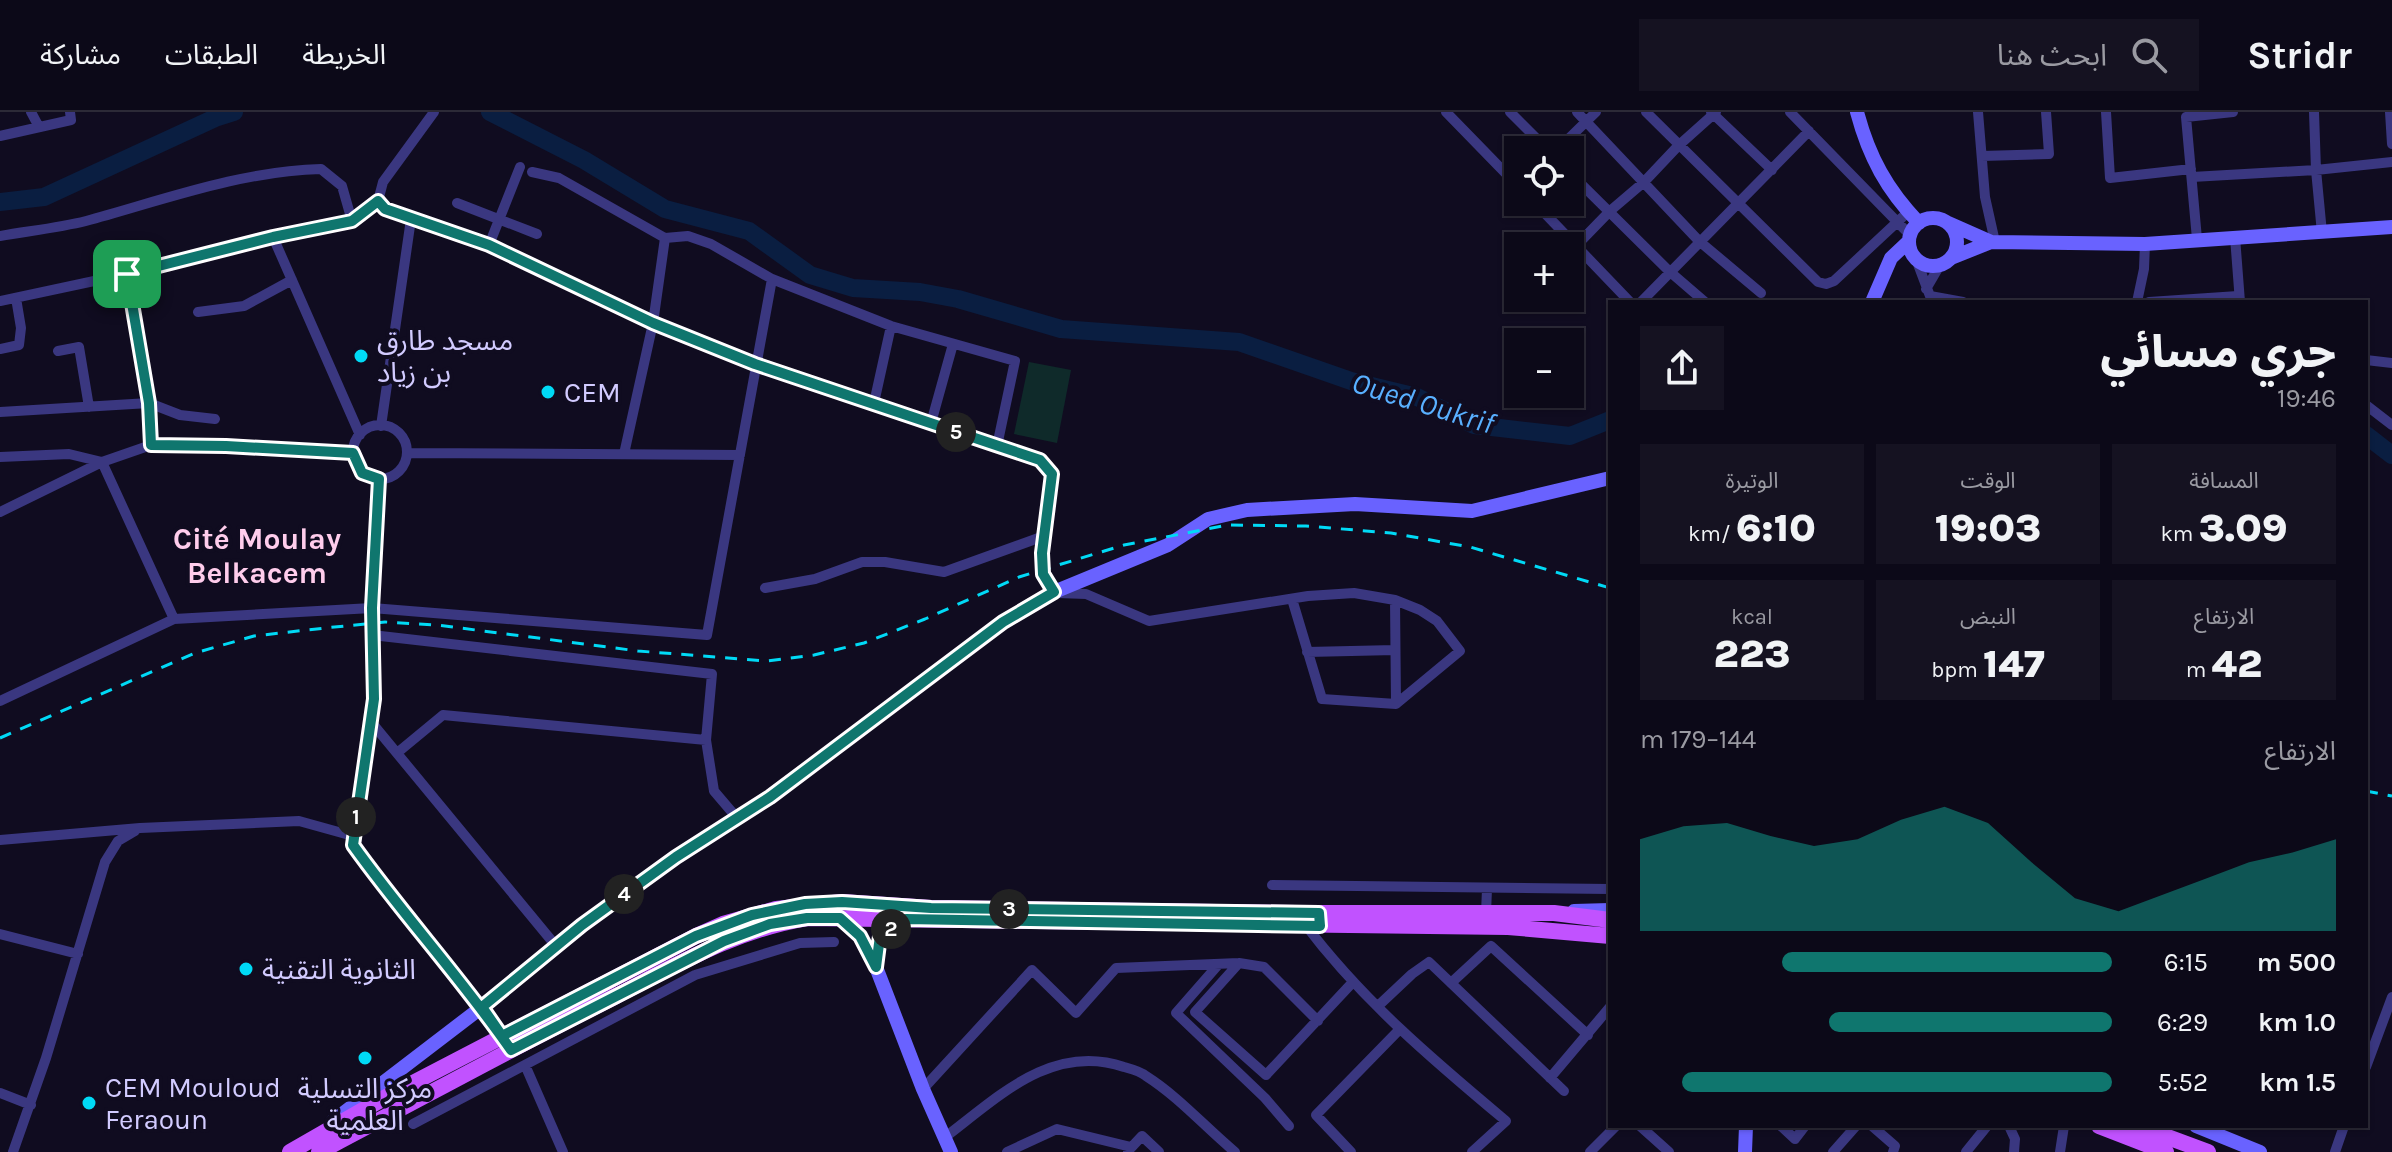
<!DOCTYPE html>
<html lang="ar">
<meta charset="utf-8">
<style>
body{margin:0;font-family:Karla,"Noto Sans Arabic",sans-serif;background:#151221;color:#f1f3f6;direction:rtl;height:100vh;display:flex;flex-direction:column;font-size:30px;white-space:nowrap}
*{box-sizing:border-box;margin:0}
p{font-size:26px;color:#9a9aa2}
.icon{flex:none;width:44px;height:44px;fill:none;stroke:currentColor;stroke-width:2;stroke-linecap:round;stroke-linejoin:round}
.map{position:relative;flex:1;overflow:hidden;direction:ltr}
.sheet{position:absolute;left:1608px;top:188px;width:760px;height:828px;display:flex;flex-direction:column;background:#0c0918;border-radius:0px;box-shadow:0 2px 6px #0004,0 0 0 2px #2c2a37;direction:rtl}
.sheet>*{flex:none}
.tools{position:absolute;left:1504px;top:24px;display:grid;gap:16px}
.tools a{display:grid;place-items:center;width:80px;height:80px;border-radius:0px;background:#0c0918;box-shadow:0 2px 6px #0004,0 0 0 2px #2c2a37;font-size:40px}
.pin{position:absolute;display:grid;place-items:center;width:68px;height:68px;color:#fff;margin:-34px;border-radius:16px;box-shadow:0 4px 12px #0006}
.km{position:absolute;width:40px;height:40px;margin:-20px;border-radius:50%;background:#222;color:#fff;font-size:22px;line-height:40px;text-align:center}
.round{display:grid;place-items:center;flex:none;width:84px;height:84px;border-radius:0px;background:#151221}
.headline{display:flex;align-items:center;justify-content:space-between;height:136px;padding:0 32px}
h1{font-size:44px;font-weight:800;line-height:60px}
.metrics{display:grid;grid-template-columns:repeat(3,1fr);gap:12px;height:136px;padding:8px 32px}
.metrics div{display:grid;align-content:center;border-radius:0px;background:#151221;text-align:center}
.metrics b{font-size:40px;font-weight:800}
.metrics small{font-size:22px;font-weight:400}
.metrics p{font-size:22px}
.chart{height:224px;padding:16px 32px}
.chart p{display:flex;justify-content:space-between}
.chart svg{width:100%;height:144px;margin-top:8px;fill:#0f766e;opacity:.7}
ul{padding:0 32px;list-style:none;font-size:26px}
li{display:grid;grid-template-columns:128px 96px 1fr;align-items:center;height:60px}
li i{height:20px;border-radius:10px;background:#0f766e}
header{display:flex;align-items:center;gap:48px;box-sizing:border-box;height:112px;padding:0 40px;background:#0c0918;border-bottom:2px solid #2c2a37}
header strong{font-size:38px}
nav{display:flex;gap:44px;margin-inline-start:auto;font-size:28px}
.search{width:560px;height:72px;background:#151221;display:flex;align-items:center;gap:20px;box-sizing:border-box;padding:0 28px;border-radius:0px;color:#9a9aa2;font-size:30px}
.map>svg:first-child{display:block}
</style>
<header>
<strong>Stridr</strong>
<div class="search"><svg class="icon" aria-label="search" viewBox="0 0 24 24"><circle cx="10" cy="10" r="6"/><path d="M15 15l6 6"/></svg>ابحث هنا</div>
<nav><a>الخريطة</a><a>الطبقات</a><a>مشاركة</a></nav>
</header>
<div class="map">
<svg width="2392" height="1040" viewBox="0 0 2392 1040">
<rect width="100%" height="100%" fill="#100c20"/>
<!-- green -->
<path fill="#0f2a2a" d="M 1029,250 L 1071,258 L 1057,331 L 1014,322 Z"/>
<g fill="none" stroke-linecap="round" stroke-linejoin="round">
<!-- river -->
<path stroke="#0a1e41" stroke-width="18" d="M 490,0 L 584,48 L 665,97 L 749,119 L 810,163 L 853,176 L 920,180 L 958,187 L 1061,217 L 1239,230 L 1351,269 L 1417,285 L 1474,313 L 1570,324 L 1610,308
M 0,90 L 44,85 L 215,6 L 234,0
M 2366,323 L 2392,343"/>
<!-- street -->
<path stroke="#3a3780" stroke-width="10" d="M 31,0 L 39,15
M 1446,0 L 1518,74
M 1510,0 L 1548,38
M 1577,0 L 1699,129 L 1761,181
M 1646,0 L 1818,170 L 1826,172 L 1834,169 L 1908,100
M 1711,0 L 1772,58
M 1790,0 L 1910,123
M 1978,0 L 1985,85 L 1995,130
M 2106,0 L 2110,66 L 2191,57
M 2314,0 L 2316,58 L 2322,121
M 2390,0 L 2392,32
M 0,24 L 71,8 L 70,0
M 1557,38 L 1596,0
M 1982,44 L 2049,42 L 2046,0
M 532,60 L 559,66 L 665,126 L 688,124 L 711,132 L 772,167 L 891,214 L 1015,249 L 997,334
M 1570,61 L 1669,159 L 1705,190
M 2192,65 L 2316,58 L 2392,50
M 378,89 L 385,97 L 489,133 L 653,211 L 755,252 L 1040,348 L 1052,362 L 1042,441
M 1534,90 L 1630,190
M 457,91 L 537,122
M 0,124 C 28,119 58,116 86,109 C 163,88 241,59 321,57 L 342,74 L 352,109
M 273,125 L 360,323
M 2235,125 L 2240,190
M 2197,127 L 2186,5 L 2233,0
M 489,133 L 520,55
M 1577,133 L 1610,99 L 1644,70 L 1678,34 L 1716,0
M 1916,147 L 1930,184 L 1963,190
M 127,162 L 149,291 L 151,333
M 1926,177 L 1940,153
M 0,189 L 127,162 L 273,125 L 352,109 L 378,89 L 383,70 L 434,0
M 1641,190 L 1809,19
M 2137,190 L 2144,157 L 2145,132
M 2149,190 L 2238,184
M 198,200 L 244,194 L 292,168
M 0,237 L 19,233 L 21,216 L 16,186
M 58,239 L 79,235 L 89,295
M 2366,248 L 2392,251
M 874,291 L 891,214
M 2366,293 L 2392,313
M 0,300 L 149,291 L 180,303 L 215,307
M 931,311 L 953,232
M353 340a27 27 0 1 1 54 0a27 27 0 1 1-54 0Z
M 381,314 L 411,107
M 407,341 L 740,343
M 624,342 L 653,211 L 665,126
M 0,345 L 69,342 L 102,350 L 174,507 L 372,496 L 707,523 L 772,167
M 379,367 L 372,496 L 374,587 L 353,733 L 482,895
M 0,400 L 102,350 L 151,333 L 226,334 L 353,341
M 765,476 L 815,467 L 862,450 L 885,450 L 944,460 L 1044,424
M 1058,481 L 1086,482 L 1149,509 L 1308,484 L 1354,481 L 1395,488 L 1420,498 L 1437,509 L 1460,539 L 1396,592 L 1322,587 L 1292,487
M 1395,488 L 1396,592
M 372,523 L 712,562 L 706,628 L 714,679 L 737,706
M 1307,540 L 1395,538
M 0,589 L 174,507
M 372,611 L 556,834
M 397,641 L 443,603 L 706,628
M 0,728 L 140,716 L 299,709 L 353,724
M 1272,773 L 1610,777
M 1486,801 L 1487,777
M 1304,811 C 1362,888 1433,948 1506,1009 L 1472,1040
M 0,822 L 78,842
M 1239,851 L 1195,900 L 1266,963 L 1353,870
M 1218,853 L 1176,901 L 1265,986 L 1289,1014
M 1451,871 L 1491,834 L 1588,923
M 1378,894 L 1412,862 L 1429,850 L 1564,979
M 525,953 L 563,1040
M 2366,955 L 2392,885
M 1550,966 L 1610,895
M 923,977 L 1032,858 L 1076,901 L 1116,856 L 1239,851 L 1264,855 L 1318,909
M 0,981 L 31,993
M 413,1012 L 695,863 L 800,831 L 834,830
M 1640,1014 L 1669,1040
M 1781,1014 L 1795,1027 L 1805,1014
M 1872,1014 L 1895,1034 L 1893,1040
M 2009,1014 L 2015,1027 L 2014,1040
M 944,1026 C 997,986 1052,930 1124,955 C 1131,957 1140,959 1146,964 C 1179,985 1205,1015 1235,1040
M 1128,1039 L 1142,1024 L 1159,1040
M 13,1040 L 46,946 L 105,750 L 118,729 L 135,719
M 1007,1040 L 1057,1017 L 1131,1035
M 1351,1040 L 1316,1003 L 1399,918
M 1590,1040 L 1616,1014
M 1833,1040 L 1856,1014
M 1966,1040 L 1987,1014
M 2060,1040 L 2064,1014
M 2335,1040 L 2344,1014"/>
<!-- secondary -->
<path stroke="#6962ff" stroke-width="14" d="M 1857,0 C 1869,45 1887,78 1919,111
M1909 130a24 24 0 1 1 48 0a24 24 0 1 1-48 0Z
M 1948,111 L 1991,130
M 1951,146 L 1991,130 L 2145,132 L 2392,115
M 1872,190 L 1891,146 L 1909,129
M 1574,799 L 1610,798
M 840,806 L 860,824 L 876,855 L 880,824 L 906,807
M 876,855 L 923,977 L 951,1040
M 506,931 L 482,895 L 582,813 L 676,745 L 770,685 L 1003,510 L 1054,480 L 1168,433 L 1208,407 L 1247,398 L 1355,392 L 1472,399 L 1610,366
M 333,1009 L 482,895
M 2196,1014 L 2260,1040
M 1745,1040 L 1746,1014"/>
<!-- primary -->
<path stroke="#c152ff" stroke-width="16" d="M 2099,1014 L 2166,1040
M 2138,1014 L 2208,1040
M 290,1040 L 384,986 L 696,824 L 723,812 L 776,797 L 842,790 L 931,796 L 1297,801 L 1554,801 L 1610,808
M 319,1040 C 418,988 516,934 616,884 C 680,851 736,818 807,806 L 1508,815 L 1610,824"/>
<!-- rail -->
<path stroke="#00daf6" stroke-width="3" stroke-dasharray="12 10" stroke-linecap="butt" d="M 0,626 L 195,541 L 254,524 L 325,516 L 385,510 L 437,513 L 638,539 L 767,549 L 814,543 L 864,531 L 925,507 L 1019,465 L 1124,433 L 1228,413 L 1306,414 L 1391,421 L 1470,435 L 1610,476
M 2366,679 L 2392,684"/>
<!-- street-bridge -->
<path stroke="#3a3780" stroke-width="10" d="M 1042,441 L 1043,462 L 1048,472"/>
</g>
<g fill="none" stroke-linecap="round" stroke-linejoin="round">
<defs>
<path id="route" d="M 127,162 L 149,291 L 151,333 L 226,334 L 353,341 L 362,361 L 379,367 L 372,496 L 374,587 L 353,733 C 403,803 462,867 511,938 L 724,829 L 770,812 L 807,806 L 840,806 L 860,824 L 876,855 L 880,824 L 906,807 L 1320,814 L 1319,801 L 931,796 L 842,790 L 805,792 L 752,803 L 696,824 L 502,924 L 482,895 L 582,813 L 676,745 L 770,685 L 1003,510 L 1054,480 L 1043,462 L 1042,441 L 1052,362 L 1040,348 L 755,252 L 653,211 L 489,133 L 385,97 L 378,89 L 352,109 L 273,125 L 127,162"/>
</defs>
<!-- route casing -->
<use href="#route" stroke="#fff" stroke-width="16"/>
<!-- route -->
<use href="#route" stroke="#0f766e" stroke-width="10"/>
</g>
<!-- markers -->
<g fill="#00daf6" stroke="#100c20" stroke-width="3">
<circle cx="361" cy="244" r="8"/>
<circle cx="548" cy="280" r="8"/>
<circle cx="246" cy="857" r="8"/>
<circle cx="365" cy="946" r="8"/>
<circle cx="89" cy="991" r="8"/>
</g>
<g text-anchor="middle" stroke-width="8" stroke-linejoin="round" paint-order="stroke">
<!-- poi labels -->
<g font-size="28" fill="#d2cbff" stroke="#100c20" text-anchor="start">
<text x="377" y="238">مسجد طارق<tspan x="377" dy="32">بن زياد</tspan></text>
<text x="564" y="290">CEM</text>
<text x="262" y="867">الثانوية التقنية</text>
<text x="105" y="985">CEM Mouloud<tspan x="105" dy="32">Feraoun</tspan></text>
<text x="365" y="986" text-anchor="middle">مركز التسلية<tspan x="365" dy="32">العلمية</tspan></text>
</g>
<!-- water labels -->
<g font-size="30" font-style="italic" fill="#59b0ff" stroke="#100c20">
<text transform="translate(1423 291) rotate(17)" y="10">Oued Oukrif</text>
</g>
<!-- neighbourhood labels -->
<g font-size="30" font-weight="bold" fill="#ffcdec" stroke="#100c20">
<text x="257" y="437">Cité Moulay<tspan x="257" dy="34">Belkacem</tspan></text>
</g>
</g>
</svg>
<div class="tools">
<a><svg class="icon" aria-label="locate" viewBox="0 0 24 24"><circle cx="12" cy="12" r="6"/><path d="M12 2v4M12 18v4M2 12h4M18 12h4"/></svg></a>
<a>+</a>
<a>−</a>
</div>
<div class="pin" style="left:127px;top:162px;background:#1e9e55"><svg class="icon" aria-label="arrive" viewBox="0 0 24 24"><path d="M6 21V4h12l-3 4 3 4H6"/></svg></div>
<b class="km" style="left:356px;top:705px">1</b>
<b class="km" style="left:891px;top:817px">2</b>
<b class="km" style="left:1009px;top:797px">3</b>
<b class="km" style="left:624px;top:782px">4</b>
<b class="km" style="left:956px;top:320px">5</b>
<section class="sheet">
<div class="headline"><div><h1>جري مسائي</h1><p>19:46</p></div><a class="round"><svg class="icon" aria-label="share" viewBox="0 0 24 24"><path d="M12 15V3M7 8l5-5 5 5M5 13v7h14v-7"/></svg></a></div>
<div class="metrics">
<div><p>المسافة</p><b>3.09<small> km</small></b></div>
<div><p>الوقت</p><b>19:03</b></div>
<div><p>الوتيرة</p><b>6:10<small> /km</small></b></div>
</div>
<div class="metrics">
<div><p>الارتفاع</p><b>42<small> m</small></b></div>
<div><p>النبض</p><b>147<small> bpm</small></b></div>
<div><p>kcal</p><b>223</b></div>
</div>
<div class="chart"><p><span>الارتفاع</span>144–179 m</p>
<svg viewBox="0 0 160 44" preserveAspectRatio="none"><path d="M0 44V16L10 12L20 11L30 15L40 18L50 16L60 10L70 6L80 11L90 23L100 34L110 38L120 33L130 28L140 23L150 20L160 16V44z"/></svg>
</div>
<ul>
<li><b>500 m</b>6:15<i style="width:70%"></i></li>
<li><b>1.0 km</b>6:29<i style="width:60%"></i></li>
<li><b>1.5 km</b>5:52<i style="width:91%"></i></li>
</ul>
</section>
</div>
